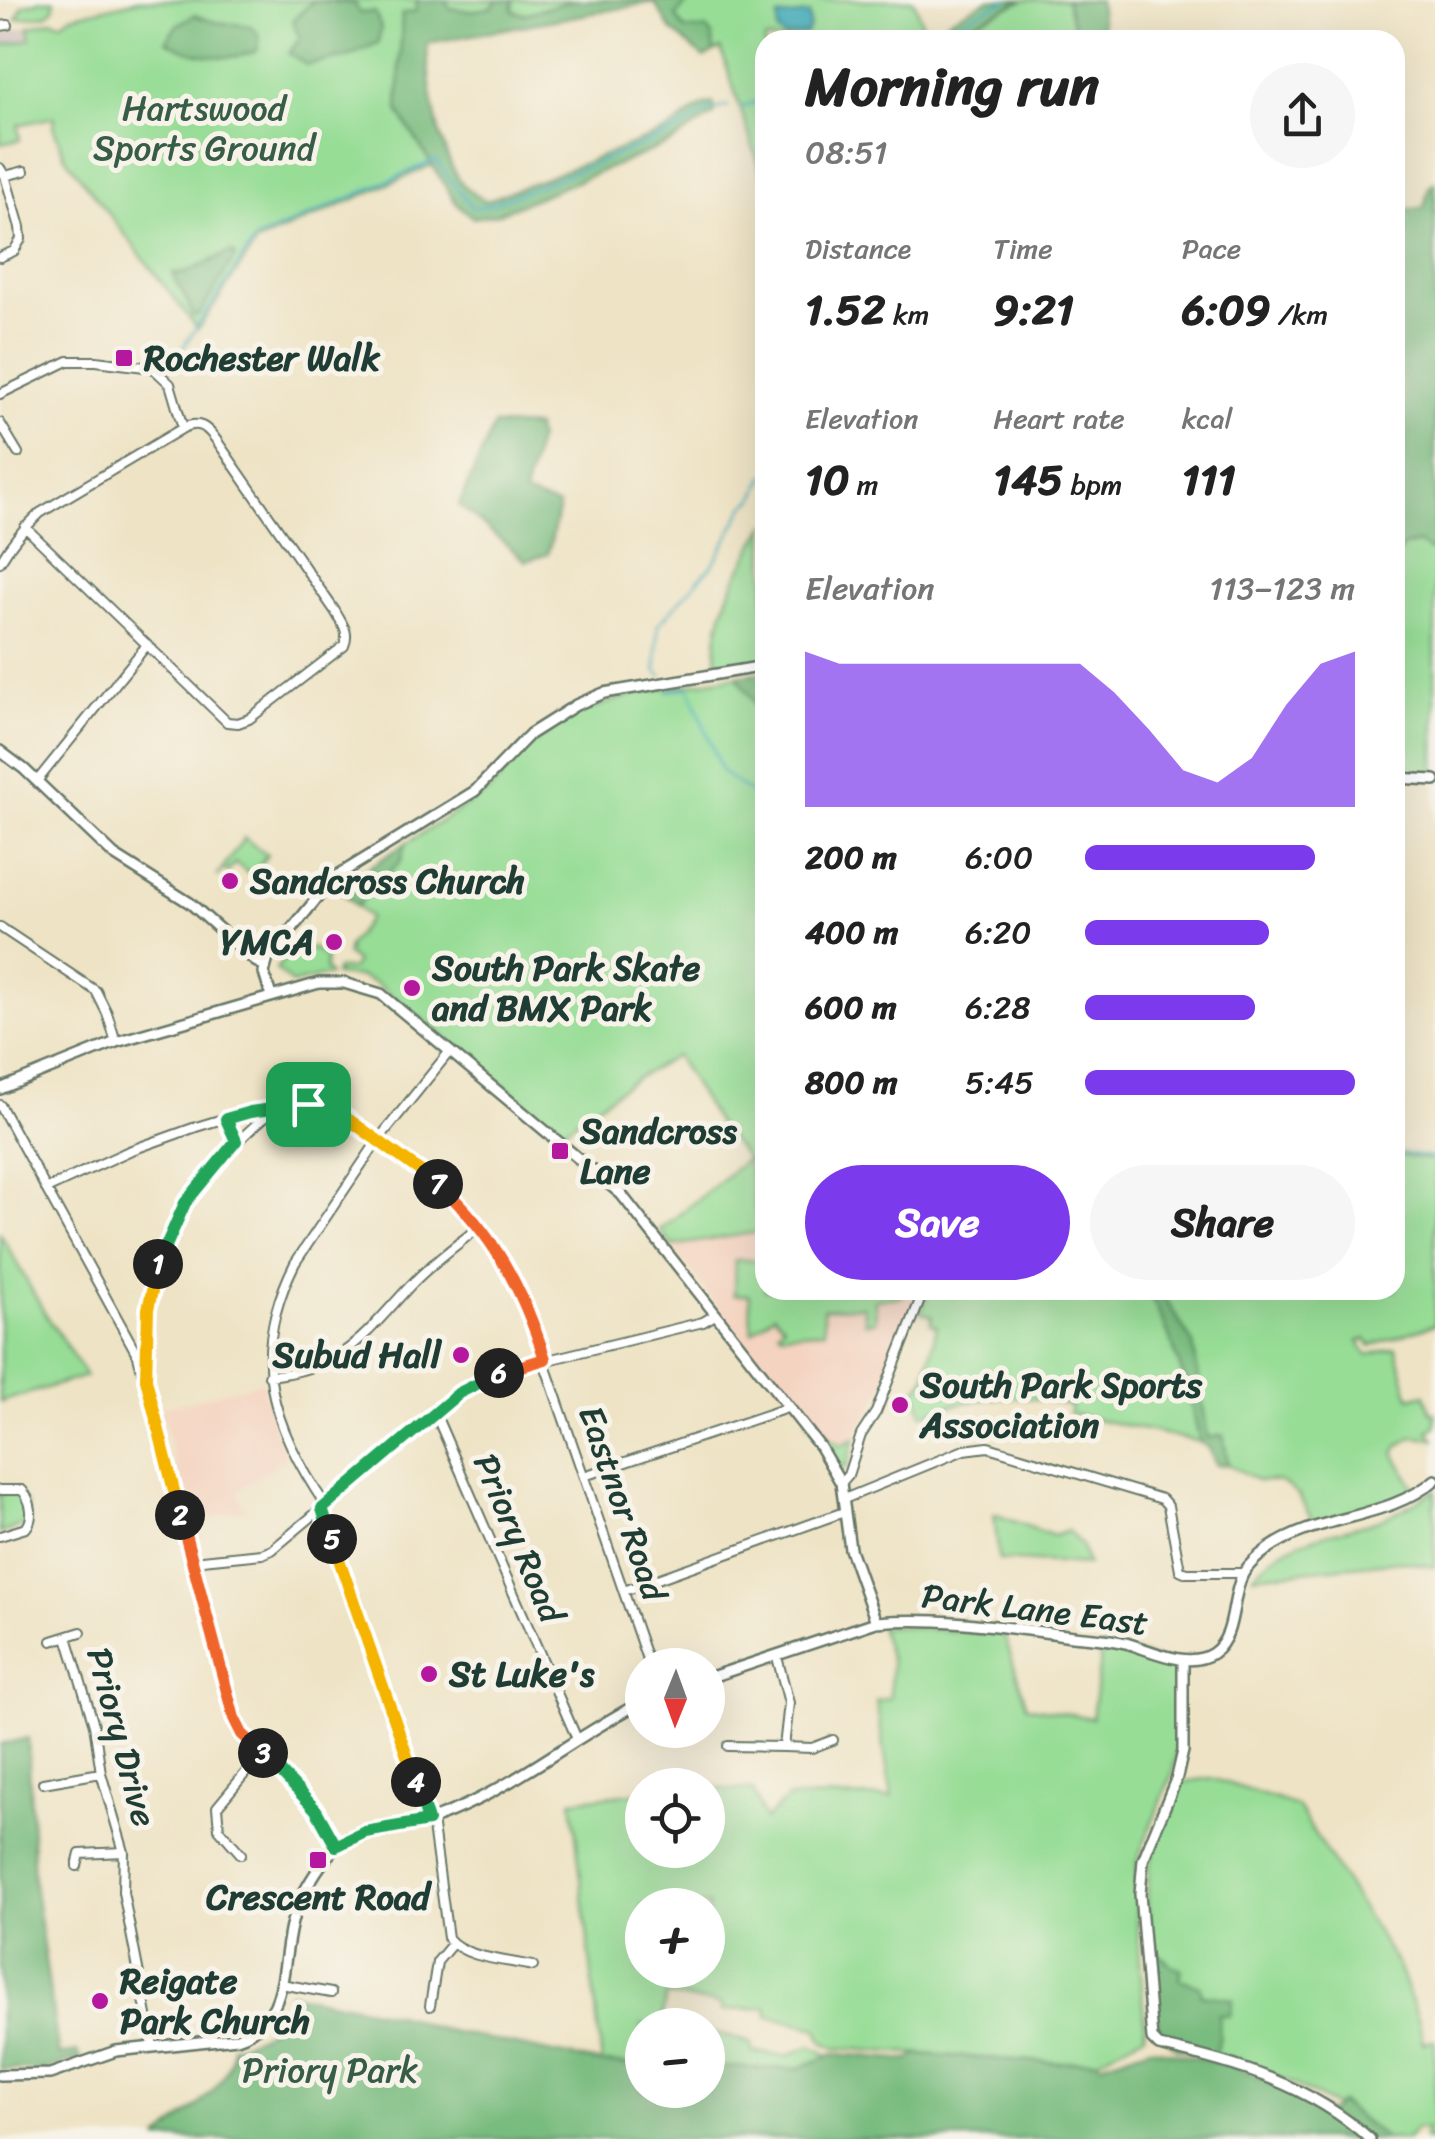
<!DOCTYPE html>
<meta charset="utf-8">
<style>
body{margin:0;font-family:Sriracha,sans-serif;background:#f6f6f6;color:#222;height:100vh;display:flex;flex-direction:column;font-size:38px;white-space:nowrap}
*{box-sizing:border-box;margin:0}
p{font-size:32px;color:#767676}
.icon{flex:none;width:55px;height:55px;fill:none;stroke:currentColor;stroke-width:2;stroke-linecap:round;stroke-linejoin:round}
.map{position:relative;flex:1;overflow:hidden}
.panel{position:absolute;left:755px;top:30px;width:650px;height:1270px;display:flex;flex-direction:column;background:#fff;border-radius:30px;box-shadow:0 10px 40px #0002}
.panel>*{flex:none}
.needle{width:65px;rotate:181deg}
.controls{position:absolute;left:625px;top:1648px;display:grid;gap:20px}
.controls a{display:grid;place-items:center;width:100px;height:100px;border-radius:50%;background:#fff;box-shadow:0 10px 40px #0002;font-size:50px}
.pin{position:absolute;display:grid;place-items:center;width:85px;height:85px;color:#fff;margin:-42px;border-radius:20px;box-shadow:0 5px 15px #0006}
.km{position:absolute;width:50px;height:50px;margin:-25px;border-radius:50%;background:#222;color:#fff;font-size:28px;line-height:50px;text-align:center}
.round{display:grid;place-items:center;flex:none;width:105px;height:105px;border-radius:52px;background:#f6f6f6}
.summary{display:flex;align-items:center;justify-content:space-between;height:170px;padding:0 50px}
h1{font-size:55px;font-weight:700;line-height:75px}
.metrics{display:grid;grid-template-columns:repeat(3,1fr);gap:15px;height:170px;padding:10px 50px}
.metrics div{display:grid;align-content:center}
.metrics b{font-size:42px;font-weight:700}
.metrics small{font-size:28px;font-weight:400}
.metrics p{font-size:28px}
.chart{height:280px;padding:20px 50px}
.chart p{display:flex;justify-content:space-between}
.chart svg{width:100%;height:180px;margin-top:10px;fill:#7c3aed;opacity:.7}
.action{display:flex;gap:20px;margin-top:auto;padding:20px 50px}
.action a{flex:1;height:115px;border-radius:60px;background:#7c3aed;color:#fff;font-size:40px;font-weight:700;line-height:115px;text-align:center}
.action a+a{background:#f6f6f6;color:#222}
ul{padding:0 50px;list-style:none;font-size:32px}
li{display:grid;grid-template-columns:160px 120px 1fr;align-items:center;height:75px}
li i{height:25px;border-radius:12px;background:#7c3aed}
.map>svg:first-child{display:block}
</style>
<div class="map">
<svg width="1435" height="2139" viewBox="0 0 1435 2139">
<rect width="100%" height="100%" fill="#f7f3e8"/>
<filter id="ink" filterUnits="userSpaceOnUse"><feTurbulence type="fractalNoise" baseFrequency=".01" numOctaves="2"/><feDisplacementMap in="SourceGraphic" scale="20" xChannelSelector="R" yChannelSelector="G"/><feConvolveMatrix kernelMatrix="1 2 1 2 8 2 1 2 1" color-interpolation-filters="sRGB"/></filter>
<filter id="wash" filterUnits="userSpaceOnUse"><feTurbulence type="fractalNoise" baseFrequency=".0048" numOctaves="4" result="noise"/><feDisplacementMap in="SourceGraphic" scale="40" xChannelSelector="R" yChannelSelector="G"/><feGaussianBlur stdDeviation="2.25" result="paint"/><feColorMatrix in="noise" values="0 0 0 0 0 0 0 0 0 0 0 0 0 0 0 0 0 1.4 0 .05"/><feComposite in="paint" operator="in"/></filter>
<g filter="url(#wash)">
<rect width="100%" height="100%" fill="#eee3c5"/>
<!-- built -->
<path fill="#f4d3c0" d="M 765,1156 L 765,1290 L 920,1290 L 887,1379 L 868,1416 L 849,1443 L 835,1442 L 814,1419 L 785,1395 L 672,1246 L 758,1232 L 747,1159 Z
M 262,1382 L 274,1428 L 287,1457 L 237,1492 L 245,1509 L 190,1523 L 161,1408 Z"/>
<!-- industrial -->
<path fill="#d0c0bc" d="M 29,27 L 32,39 L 0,46 L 0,32 Z"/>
<!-- green -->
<path fill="#97dd96" stroke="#5b8d65" stroke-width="2.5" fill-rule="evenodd" d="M 43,0 L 54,0 L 54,9 L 46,15 L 16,19 L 23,6 Z
M 139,0 L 417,0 L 416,11 L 402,15 L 398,111 L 432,165 L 257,242 L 198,329 L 65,157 L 53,126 L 54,117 L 18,125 L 20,140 L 0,144 L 0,46 L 31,39 L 29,27 L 53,20 L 61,23 L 71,16 Z
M 445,0 L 496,0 L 493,7 L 470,11 L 450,8 Z
M 514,0 L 575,0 L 524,14 L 513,11 Z
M 698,0 L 914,0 L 927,37 L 922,40 L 765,40 L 765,184 L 721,49 L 714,52 L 711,41 L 685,30 L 675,16 L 687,3 Z
M 1023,0 L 1066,0 L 1077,40 L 946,40 L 967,26 Z
M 765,526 L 765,659 L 722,667 L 717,662 C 712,613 742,566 765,526 Z
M 1418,543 L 1435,554 L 1435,774 L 1395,772 L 1395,561 L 1402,547 Z
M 737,676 L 765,720 L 765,1156 L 747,1160 L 759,1232 L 672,1246 L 660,1230 L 747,1159 L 717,1123 L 676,1056 L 630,1082 L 559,1133 L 472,1058 L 375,983 L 360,977 L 335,975 L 337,969 L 351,969 L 356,962 L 346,954 L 349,950 L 347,948 L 369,918 L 337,888 L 490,790 L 529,746 L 577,713 L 638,693 Z
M 244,838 L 267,855 L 252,876 L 235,863 L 228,872 L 223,869 L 217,877 Z
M 300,939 L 309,949 L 312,948 L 326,958 L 325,969 L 329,975 L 292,984 L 276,969 Z
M 1395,1155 L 1435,1160 L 1435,1324 L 1371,1346 L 1366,1339 L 1359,1341 L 1367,1355 L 1396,1348 L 1410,1398 L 1425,1394 L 1431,1413 L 1435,1413 L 1435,1427 L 1428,1431 L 1434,1439 L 1412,1437 L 1397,1447 L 1395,1455 L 1415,1489 L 1398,1499 L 1314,1523 L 1299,1496 L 1287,1486 L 1278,1481 L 1258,1481 L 1228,1464 L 1223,1436 L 1208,1439 L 1193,1344 L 1160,1290 L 1395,1290 Z
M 0,1233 L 43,1310 L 86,1376 L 0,1402 Z
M 735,1260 L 765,1260 L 765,1290 L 900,1290 L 901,1297 L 875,1299 L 876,1320 L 865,1323 L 863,1306 L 823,1309 L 824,1331 L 781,1333 L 778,1330 L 783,1325 L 774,1314 L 752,1332 L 749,1295 L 734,1295 Z
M 930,1290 L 1147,1290 C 1174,1337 1188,1389 1200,1442 L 1069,1413 L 1071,1406 C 1019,1391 972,1397 922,1414 L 916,1390 L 925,1379 L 937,1326 L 931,1324 L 932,1316 L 920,1312 Z
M 810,1416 L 835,1442 L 842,1445 L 855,1438 L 847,1467 L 841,1468 L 807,1420 Z
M 1435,1490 L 1435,1567 L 1401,1561 L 1253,1576 C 1285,1538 1327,1535 1372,1522 C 1395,1515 1415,1503 1435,1490 Z
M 12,1492 L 26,1502 L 28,1515 L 22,1525 L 0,1534 L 0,1493 Z
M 994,1514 L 1054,1536 L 1068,1531 L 1081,1545 L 1087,1565 L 999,1560 Z
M 891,1626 L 1004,1635 L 1027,1706 L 1092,1718 L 1102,1645 L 1174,1664 L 1179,1678 L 1178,1742 L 1173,1772 L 1137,1860 L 1136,1900 L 1145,2034 L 1097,2060 L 1059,2063 L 835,2048 L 823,2042 L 817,2028 L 768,2016 L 767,2007 L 721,2011 L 721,2004 L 666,1996 L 661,2024 L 666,2025 L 642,2025 L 642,2066 L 602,2063 L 572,1800 L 642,1792 L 642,1850 L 708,1850 L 707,1785 L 723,1789 L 753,1790 L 765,1820 L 787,1798 L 892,1797 L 876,1701 L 890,1698 L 891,1662 L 880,1628 ZM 642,1905 L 708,1905 L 708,1970 L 642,1970 Z
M 1211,1778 L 1297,1806 L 1398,1966 L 1419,2020 L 1423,2043 L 1435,2041 L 1435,2139 L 1424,2139 L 1426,2129 L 1416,2129 L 1407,2139 L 1386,2139 L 1341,2103 L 1336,2107 C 1305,2090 1275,2073 1241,2061 C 1211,2050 1186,2055 1159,2033 L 1147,1904 L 1149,1865 L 1179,1783 Z
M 708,2031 L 751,2043 L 753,2052 L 786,2056 L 811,2046 L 830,2056 L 796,2069 L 708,2067 Z"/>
<!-- forest -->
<path fill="#79bc7f" stroke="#4c7c5a" stroke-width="2.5" d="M 314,0 L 356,4 L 359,13 L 375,12 L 381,28 L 378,43 L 348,57 L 306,65 L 289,53 L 300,38 L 292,21 Z
M 417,0 L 445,0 L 450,8 L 470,11 L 493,7 L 496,0 L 513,0 L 513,11 L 524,14 L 575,0 L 698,0 L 687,3 L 676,16 L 685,30 L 707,29 L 712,36 L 714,52 L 704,58 L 671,30 L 654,2 L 427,43 C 428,85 437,155 466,188 C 471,193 480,197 486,201 L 667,131 L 702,106 L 713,103 L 715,114 L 673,142 L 497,214 L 473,218 L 456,203 L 398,111 L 402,14 L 416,11 Z
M 988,0 L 1023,0 L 967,26 L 946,40 L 922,40 L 954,17 Z
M 1066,0 L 1099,0 L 1103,40 L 1077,40 Z
M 194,15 L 215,22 L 251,26 L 260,36 L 257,51 C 228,62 192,57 166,41 L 177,25 Z
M 1435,182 L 1435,554 L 1418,543 L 1402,547 L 1395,561 L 1395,213 L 1424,207 L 1429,187 Z
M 231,252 L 236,255 L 199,315 L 193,316 C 189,300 179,289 173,273 L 183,274 Z
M 494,425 L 536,427 L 538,440 L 524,494 L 559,506 L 548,554 L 526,561 L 459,505 Z
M 765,672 L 765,720 L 737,676 Z
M 405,844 L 401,860 L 357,906 L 337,888 Z
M 1147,1290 L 1160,1290 L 1193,1344 L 1208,1438 L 1223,1435 L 1228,1464 L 1216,1465 L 1209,1448 L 1200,1442 C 1188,1389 1174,1337 1147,1290 Z
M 28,1738 L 34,1884 L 59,2056 L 77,2052 L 80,2059 L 41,2070 L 0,2069 L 0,1745 Z
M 1159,1954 L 1171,1965 L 1182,1969 L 1180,1979 L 1200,1986 L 1202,1995 L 1233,1999 L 1230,2015 L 1219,2015 L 1220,2037 L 1214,2055 L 1176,2047 L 1159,2033 L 1150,1982 L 1151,1955 Z
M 290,1993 L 408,2017 L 430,2027 L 602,2063 L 642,2066 L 642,2090 L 708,2090 L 708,2067 L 796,2069 L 834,2054 L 909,2060 L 917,2054 L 1059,2063 L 1097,2060 L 1101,2064 L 1150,2047 L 1234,2066 L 1293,2092 L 1329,2113 L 1340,2103 L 1386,2139 L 159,2139 C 186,2113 232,2087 232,2046 C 264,2037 280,2027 290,1993 Z"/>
<!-- water -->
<path fill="#3eacbb" stroke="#2e7478" stroke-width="2.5" d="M 809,14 L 810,27 L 806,34 L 785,37 L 778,32 L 778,17 Z"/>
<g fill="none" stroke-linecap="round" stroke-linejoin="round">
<!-- stream -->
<path stroke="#3eacbb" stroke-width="2.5" d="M 932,40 L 974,14 L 1008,0
M 740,108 L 765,98
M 169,368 L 255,240 L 435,160 L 473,208 L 492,204 L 675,132 L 708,111 L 728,106
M 662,676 L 656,670 L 658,625 L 714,563 L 745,506 L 755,498 L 765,475
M 668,691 L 689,687 L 722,772 L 765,803
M 1395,1153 L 1435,1158"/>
</g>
</g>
<g filter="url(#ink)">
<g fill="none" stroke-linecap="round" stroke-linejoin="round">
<defs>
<path id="minor" d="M 0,26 L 8,25
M 0,168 L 5,176 L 20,227 L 21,239 L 14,251 L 0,257
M 5,176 L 24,171
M 0,394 L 68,361 L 96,361 L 153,368 L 170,384 L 183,428
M 0,423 L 18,453
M 0,562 C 11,543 24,528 40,513 L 183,428 C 199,420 207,427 217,441 L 335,611 C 342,624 350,632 344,646 L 249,719 L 238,723 L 227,722 L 25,527
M 37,781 L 146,646
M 0,927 L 96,991 L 107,1013 L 116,1042
M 0,1105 L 138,1356 L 237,1727 L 316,1810 L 336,1846
M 46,1189 L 129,1151 L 196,1127 L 249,1111 L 308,1104 L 337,1111 L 436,1182 L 480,1226 L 518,1287 L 649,1665
M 146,1373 C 146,1250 180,1188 273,1110
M 269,1376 C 344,1368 361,1339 409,1287 C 430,1264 456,1246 480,1226
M 435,1413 L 577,1739
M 584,1476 L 787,1408
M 841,1483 L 848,1475 L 861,1435 L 876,1412 L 924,1290
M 0,1490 L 22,1490 C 31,1500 35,1517 26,1528 L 0,1536
M 844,1499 L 964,1450 L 988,1447 L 1162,1499 L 1168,1506 L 1180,1570 L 1187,1573 L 1242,1573
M 326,1506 C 271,1424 248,1356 295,1263 L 378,1140 L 450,1051
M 322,1509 L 428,1821
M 192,1561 L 262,1554 L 272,1550 L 459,1393 L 484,1378 L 507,1370 L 703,1322 L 715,1315
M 624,1591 L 844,1512
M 67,1637 L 94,1725 L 101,1773 L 124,1852 L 123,1892 L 153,2046
M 52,1641 L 81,1632
M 728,1746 L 784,1747 L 789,1703 L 777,1657
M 784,1747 L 812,1748 L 833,1740
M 43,1783 L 101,1773
M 432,1819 L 448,1938 C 465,1959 508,1960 533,1966
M 241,1854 L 219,1829 L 217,1807 L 262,1753
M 77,1866 L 80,1854 L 124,1852
M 281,1984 L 331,1993
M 430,2006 L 437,1962 L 452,1944"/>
<path id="tertiary" d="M 0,751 L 24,769 L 114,855 L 190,903 L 255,961 L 265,966
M 1395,778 L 1435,780
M 271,996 L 264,973 L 268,958 L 327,886 L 338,875 L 475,791 L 530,734 L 576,705 L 604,693 L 765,666
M 0,1089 L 116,1042 L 319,983 L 344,983 L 381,994 L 621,1194 L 820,1447 L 841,1483 L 850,1549 L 876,1622
M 1183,1660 L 1183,1751 L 1177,1777 L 1143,1860 L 1140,1894 L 1152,2039 L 1159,2046 C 1236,2063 1310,2085 1370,2139
M 708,1678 L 876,1622 C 937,1617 998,1626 1058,1634 C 1081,1638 1103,1637 1126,1643 C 1151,1650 1188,1670 1213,1653 C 1236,1637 1231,1599 1242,1576 C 1246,1567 1259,1555 1268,1549 C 1318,1514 1388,1520 1435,1480
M 0,2075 L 50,2074 L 116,2051 L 237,2038 C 293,2020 279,1961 294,1915 C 302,1893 318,1866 334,1849 C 358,1823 403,1830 435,1818 C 510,1791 571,1738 642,1702"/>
</defs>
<!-- minor casing -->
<use href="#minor" stroke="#677767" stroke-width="12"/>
<!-- tertiary casing -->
<use href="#tertiary" stroke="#677767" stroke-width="14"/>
<!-- minor -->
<use href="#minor" stroke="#fff" stroke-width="8"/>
<!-- tertiary -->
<use href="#tertiary" stroke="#fff" stroke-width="9"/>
</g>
</g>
<g fill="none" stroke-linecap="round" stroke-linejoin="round" filter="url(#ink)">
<defs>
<path id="split-1" d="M 158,1264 L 185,1203 L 236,1141 L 226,1119 L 250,1112 L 308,1104"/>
<path id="split-2" d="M 158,1264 L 148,1309 L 146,1379 L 180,1515"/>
<path id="split-3" d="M 180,1515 L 234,1718 L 242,1734 L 263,1753"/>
<path id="split-4" d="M 263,1753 L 316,1810 L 336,1846 L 365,1832 L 428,1821 L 416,1782"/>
<path id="split-5" d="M 332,1539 L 416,1782"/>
<path id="split-6" d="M 332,1539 L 322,1509 L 459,1393 L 499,1373"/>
<path id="split-7" d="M 438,1184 C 494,1233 523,1290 545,1359 L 499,1373"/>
<path id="split-8" d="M 308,1104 L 337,1111 L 438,1184"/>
</defs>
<!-- split-1 casing -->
<use href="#split-1" stroke="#fff" stroke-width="20"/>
<!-- split-2 casing -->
<use href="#split-2" stroke="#fff" stroke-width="20"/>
<!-- split-3 casing -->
<use href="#split-3" stroke="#fff" stroke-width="20"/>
<!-- split-4 casing -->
<use href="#split-4" stroke="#fff" stroke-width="20"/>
<!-- split-5 casing -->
<use href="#split-5" stroke="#fff" stroke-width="20"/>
<!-- split-6 casing -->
<use href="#split-6" stroke="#fff" stroke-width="20"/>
<!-- split-7 casing -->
<use href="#split-7" stroke="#fff" stroke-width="20"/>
<!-- split-8 casing -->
<use href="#split-8" stroke="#fff" stroke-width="20"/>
<!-- split-1 -->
<use href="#split-1" stroke="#22a559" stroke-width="12"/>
<!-- split-2 -->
<use href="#split-2" stroke="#f5b400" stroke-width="12"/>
<!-- split-3 -->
<use href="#split-3" stroke="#f0652b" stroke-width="12"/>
<!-- split-4 -->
<use href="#split-4" stroke="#22a559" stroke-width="12"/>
<!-- split-5 -->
<use href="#split-5" stroke="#f5b400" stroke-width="12"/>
<!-- split-6 -->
<use href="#split-6" stroke="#22a559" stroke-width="12"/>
<!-- split-7 -->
<use href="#split-7" stroke="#f0652b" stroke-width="12"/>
<!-- split-8 -->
<use href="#split-8" stroke="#f5b400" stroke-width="12"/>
</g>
<!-- markers -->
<g fill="#b5179e" stroke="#f7f3e8" stroke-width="4">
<rect x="114" y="348" width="20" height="20" rx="5"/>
<circle cx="230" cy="881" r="10"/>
<circle cx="334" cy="942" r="10"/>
<circle cx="412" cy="988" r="10"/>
<rect x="550" y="1141" width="20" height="20" rx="5"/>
<circle cx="461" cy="1355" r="10"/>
<circle cx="900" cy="1405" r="10"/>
<circle cx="429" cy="1674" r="10"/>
<rect x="308" y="1850" width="20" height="20" rx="5"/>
<circle cx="100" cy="2001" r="10"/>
</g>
<g text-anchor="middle" stroke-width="10" stroke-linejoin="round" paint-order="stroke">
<!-- park labels -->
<g font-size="35" fill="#375d48" stroke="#f7f3e8">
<text x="204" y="120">Hartswood<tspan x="204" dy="40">Sports Ground</tspan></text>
<text x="330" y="2082">Priory Park</text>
</g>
<!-- poi labels -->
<g font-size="35" font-weight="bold" fill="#1f3d34" stroke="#f7f3e8" text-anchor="start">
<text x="144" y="370">Rochester Walk</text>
<text x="250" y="893">Sandcross Church</text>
<text x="314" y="954" text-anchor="end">YMCA</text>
<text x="432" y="980">South Park Skate<tspan x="432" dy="40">and BMX Park</tspan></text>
<text x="580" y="1143">Sandcross<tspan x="580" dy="40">Lane</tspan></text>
<text x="441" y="1367" text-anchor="end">Subud Hall</text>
<text x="920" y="1397">South Park Sports<tspan x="920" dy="40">Association</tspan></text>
<text x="449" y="1686">St Luke's</text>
<text x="318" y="1909" text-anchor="middle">Crescent Road</text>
<text x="120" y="1993">Reigate<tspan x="120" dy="40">Park Church</tspan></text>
</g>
<!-- street labels -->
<g font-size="35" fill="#1f3d34" stroke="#f7f3e8">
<text transform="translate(623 1503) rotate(71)" y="12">Eastnor Road</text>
<text transform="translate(519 1538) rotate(67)" y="12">Priory Road</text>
<text transform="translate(1035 1609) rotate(7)" y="12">Park Lane East</text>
<text transform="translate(122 1737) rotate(75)" y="12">Priory Drive</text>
</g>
</g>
</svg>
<div class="controls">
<a><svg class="needle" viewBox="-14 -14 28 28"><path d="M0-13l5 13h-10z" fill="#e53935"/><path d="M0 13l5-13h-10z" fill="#767676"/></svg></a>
<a><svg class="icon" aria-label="locate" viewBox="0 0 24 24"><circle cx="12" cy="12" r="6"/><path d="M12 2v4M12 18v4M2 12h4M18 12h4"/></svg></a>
<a>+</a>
<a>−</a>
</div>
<div class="pin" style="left:308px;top:1104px;background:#1e9e55"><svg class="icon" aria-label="arrive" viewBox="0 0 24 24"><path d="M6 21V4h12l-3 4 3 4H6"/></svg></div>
<b class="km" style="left:158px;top:1264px">1</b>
<b class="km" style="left:180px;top:1515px">2</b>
<b class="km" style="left:263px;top:1753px">3</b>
<b class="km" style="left:416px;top:1782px">4</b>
<b class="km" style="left:332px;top:1539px">5</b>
<b class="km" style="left:499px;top:1373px">6</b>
<b class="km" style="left:438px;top:1184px">7</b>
<section class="panel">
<div class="summary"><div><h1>Morning run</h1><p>08:51</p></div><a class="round"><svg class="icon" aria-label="share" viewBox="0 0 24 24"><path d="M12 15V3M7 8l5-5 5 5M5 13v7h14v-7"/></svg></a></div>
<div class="metrics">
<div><p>Distance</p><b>1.52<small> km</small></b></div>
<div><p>Time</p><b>9:21</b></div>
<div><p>Pace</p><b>6:09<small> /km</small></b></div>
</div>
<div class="metrics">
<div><p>Elevation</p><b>10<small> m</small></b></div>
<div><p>Heart rate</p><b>145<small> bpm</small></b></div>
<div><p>kcal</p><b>111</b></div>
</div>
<div class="chart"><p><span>Elevation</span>113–123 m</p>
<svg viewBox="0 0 160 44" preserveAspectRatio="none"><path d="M0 44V6L10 9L20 9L30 9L40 9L50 9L60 9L70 9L80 9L90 16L100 25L110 35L120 38L130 32L140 19L150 9L160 6V44z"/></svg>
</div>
<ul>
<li><b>200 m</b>6:00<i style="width:85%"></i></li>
<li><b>400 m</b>6:20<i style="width:68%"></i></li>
<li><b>600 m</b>6:28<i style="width:63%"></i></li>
<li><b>800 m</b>5:45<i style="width:100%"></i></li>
</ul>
<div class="action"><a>Save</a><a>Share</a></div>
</section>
</div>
